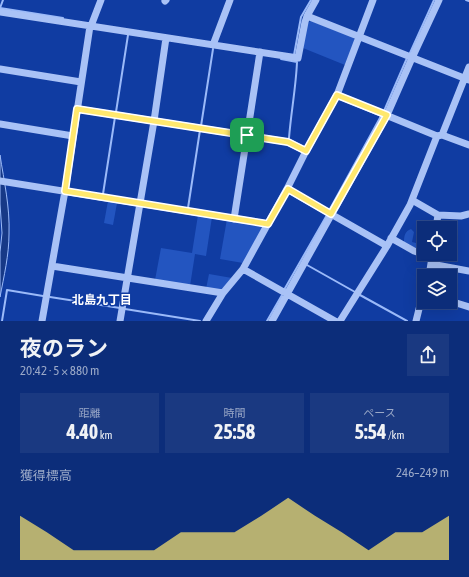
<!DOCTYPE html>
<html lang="ja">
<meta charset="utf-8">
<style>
body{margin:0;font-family:"Asap Condensed","Noto Sans JP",sans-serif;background:#1a3981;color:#f1f3f6;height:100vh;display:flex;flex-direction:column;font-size:15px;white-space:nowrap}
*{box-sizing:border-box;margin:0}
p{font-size:13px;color:#9aa8c7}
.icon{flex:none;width:22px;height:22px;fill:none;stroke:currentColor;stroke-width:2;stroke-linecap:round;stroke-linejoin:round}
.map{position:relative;height:321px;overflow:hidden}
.details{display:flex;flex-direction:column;background:#0c2d7a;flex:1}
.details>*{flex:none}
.fabs{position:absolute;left:417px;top:221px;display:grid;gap:8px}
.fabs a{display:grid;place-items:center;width:40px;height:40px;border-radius:0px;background:#0c2d7a;box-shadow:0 4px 16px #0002,0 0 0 1px #2c498b;font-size:20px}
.pin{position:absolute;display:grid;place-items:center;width:34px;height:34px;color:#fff;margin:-17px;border-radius:8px;box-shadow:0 2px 6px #0006}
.round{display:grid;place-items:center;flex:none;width:42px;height:42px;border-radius:0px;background:#1a3981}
.overview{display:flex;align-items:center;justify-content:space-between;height:68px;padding:0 20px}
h1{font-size:22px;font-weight:700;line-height:30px}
.stats{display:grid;grid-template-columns:repeat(3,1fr);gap:6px;height:68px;padding:4px 20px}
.stats div{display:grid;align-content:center;border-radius:0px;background:#1a3981;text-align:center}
.stats b{font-size:20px;font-weight:700}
.stats small{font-size:11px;font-weight:400}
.stats p{font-size:11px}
.chart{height:112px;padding:8px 20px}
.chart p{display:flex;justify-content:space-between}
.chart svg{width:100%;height:72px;margin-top:4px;fill:#ffe86e;opacity:.7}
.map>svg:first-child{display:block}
</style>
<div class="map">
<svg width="469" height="321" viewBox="0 0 469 321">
<rect width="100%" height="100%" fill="#103ca2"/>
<!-- green -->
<path fill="#2355c0" d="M 311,21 L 353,37 L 355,41 L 345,65 L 303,48 L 307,23 Z
M 108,201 L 117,203 L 113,225 L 104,223 Z
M 198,215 L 212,217 L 206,256 L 195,254 L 190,286 L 155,280 L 161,248 L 192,253 Z
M 227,219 L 261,225 L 263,228 L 243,263 L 220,259 Z
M 411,229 L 414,232 L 412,242 L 424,245 L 424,252 L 416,250 L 404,242 C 404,236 405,231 411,229 Z
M 209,274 L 232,278 C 221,291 223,291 206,289 Z"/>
<!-- water -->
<path fill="#173987" stroke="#9bbaf9" d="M 0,155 C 4,181 10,207 9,234 C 9,255 4,276 0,297 L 0,252 L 2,233 L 0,204 Z"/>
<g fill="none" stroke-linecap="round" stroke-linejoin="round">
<!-- stream -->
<path stroke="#9bbaf9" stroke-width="2" d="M 3,0 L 0,8 L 63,18
M 466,0 L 469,1
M 410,53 L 434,0
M 294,55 L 301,17 L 311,0
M 281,59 L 297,62 C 296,87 291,112 289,138
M 384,111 L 407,58
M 116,112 L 128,35
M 201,126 L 213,49
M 101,194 L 103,194 L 115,117
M 188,208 L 200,130
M 330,209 L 381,116
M 307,265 L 355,292
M 284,290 L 327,215
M 360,295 L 407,321
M 50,297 L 120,308
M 125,309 L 200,321
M 2,321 L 7,290 L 43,296
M 267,321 L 282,295"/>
<!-- minor -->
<path stroke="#a9c2f6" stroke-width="7" d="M 165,1 L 166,0
M 0,12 L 298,58 L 305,22 L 307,16 L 469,80
M 307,16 L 316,0
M 91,26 L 101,0
M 213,45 L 230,0
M 0,69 L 81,82
M 337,95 L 437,136 L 442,135 L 469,145
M 77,109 L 288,142 L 306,151
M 0,124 L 73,136
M 442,135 L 469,67
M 0,181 L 268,224
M 287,189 L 387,246
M 412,200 L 438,215 L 461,216 L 469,214
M 234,219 L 260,52
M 436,228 L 438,215
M 391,238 L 414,251 L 432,257 L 429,276
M 431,264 L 469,271
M 52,266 L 223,293
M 243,269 L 335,321
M 450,301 L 469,307
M 42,321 L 65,191 L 90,26
M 120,321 L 154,121 L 166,38
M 206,321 L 223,293 L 243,269 L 287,189 L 306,151 L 337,95 L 373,0
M 272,321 L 387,115 L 412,58 L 439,0
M 340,321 L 387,246 L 410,205 L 437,136
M 416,321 L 424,289"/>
</g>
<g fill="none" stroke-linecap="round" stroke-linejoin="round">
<defs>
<path id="route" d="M 337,95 L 387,115 L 331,214 L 288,189 L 268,224 L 65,191 L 77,109 L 288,142 L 306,151 Z"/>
</defs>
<!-- route casing -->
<use href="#route" stroke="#fff" stroke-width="8"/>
<!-- route -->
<use href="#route" stroke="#ffe86e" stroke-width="5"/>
</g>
<g text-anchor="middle" stroke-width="3" stroke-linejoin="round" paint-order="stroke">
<!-- neighbourhood labels -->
<g font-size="12" font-weight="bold" fill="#fff" stroke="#103ca2">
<text x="102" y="304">北島九丁目</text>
</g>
</g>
</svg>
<div class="fabs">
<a><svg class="icon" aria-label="locate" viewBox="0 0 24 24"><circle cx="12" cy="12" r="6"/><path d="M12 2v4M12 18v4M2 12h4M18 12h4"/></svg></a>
<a><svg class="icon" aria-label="layers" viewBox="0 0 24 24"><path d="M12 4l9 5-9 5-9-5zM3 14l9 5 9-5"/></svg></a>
</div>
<div class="pin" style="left:247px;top:135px;background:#1e9e55"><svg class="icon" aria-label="arrive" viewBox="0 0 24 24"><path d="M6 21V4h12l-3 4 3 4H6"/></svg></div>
</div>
<section class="details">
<div class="overview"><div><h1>夜のラン</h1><p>20:42 · 5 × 880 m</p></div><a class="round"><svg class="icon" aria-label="share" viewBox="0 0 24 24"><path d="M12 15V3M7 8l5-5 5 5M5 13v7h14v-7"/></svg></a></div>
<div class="stats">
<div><p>距離</p><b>4.40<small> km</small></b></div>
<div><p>時間</p><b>25:58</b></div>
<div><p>ペース</p><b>5:54<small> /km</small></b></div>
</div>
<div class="chart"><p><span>獲得標高</span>246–249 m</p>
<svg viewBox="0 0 160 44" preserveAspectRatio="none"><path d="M0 44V17L10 27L20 38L30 38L40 38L50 38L60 27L70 27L80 27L90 17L100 6L110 17L120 27L130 38L140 27L150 27L160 17V44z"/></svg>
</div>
</section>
